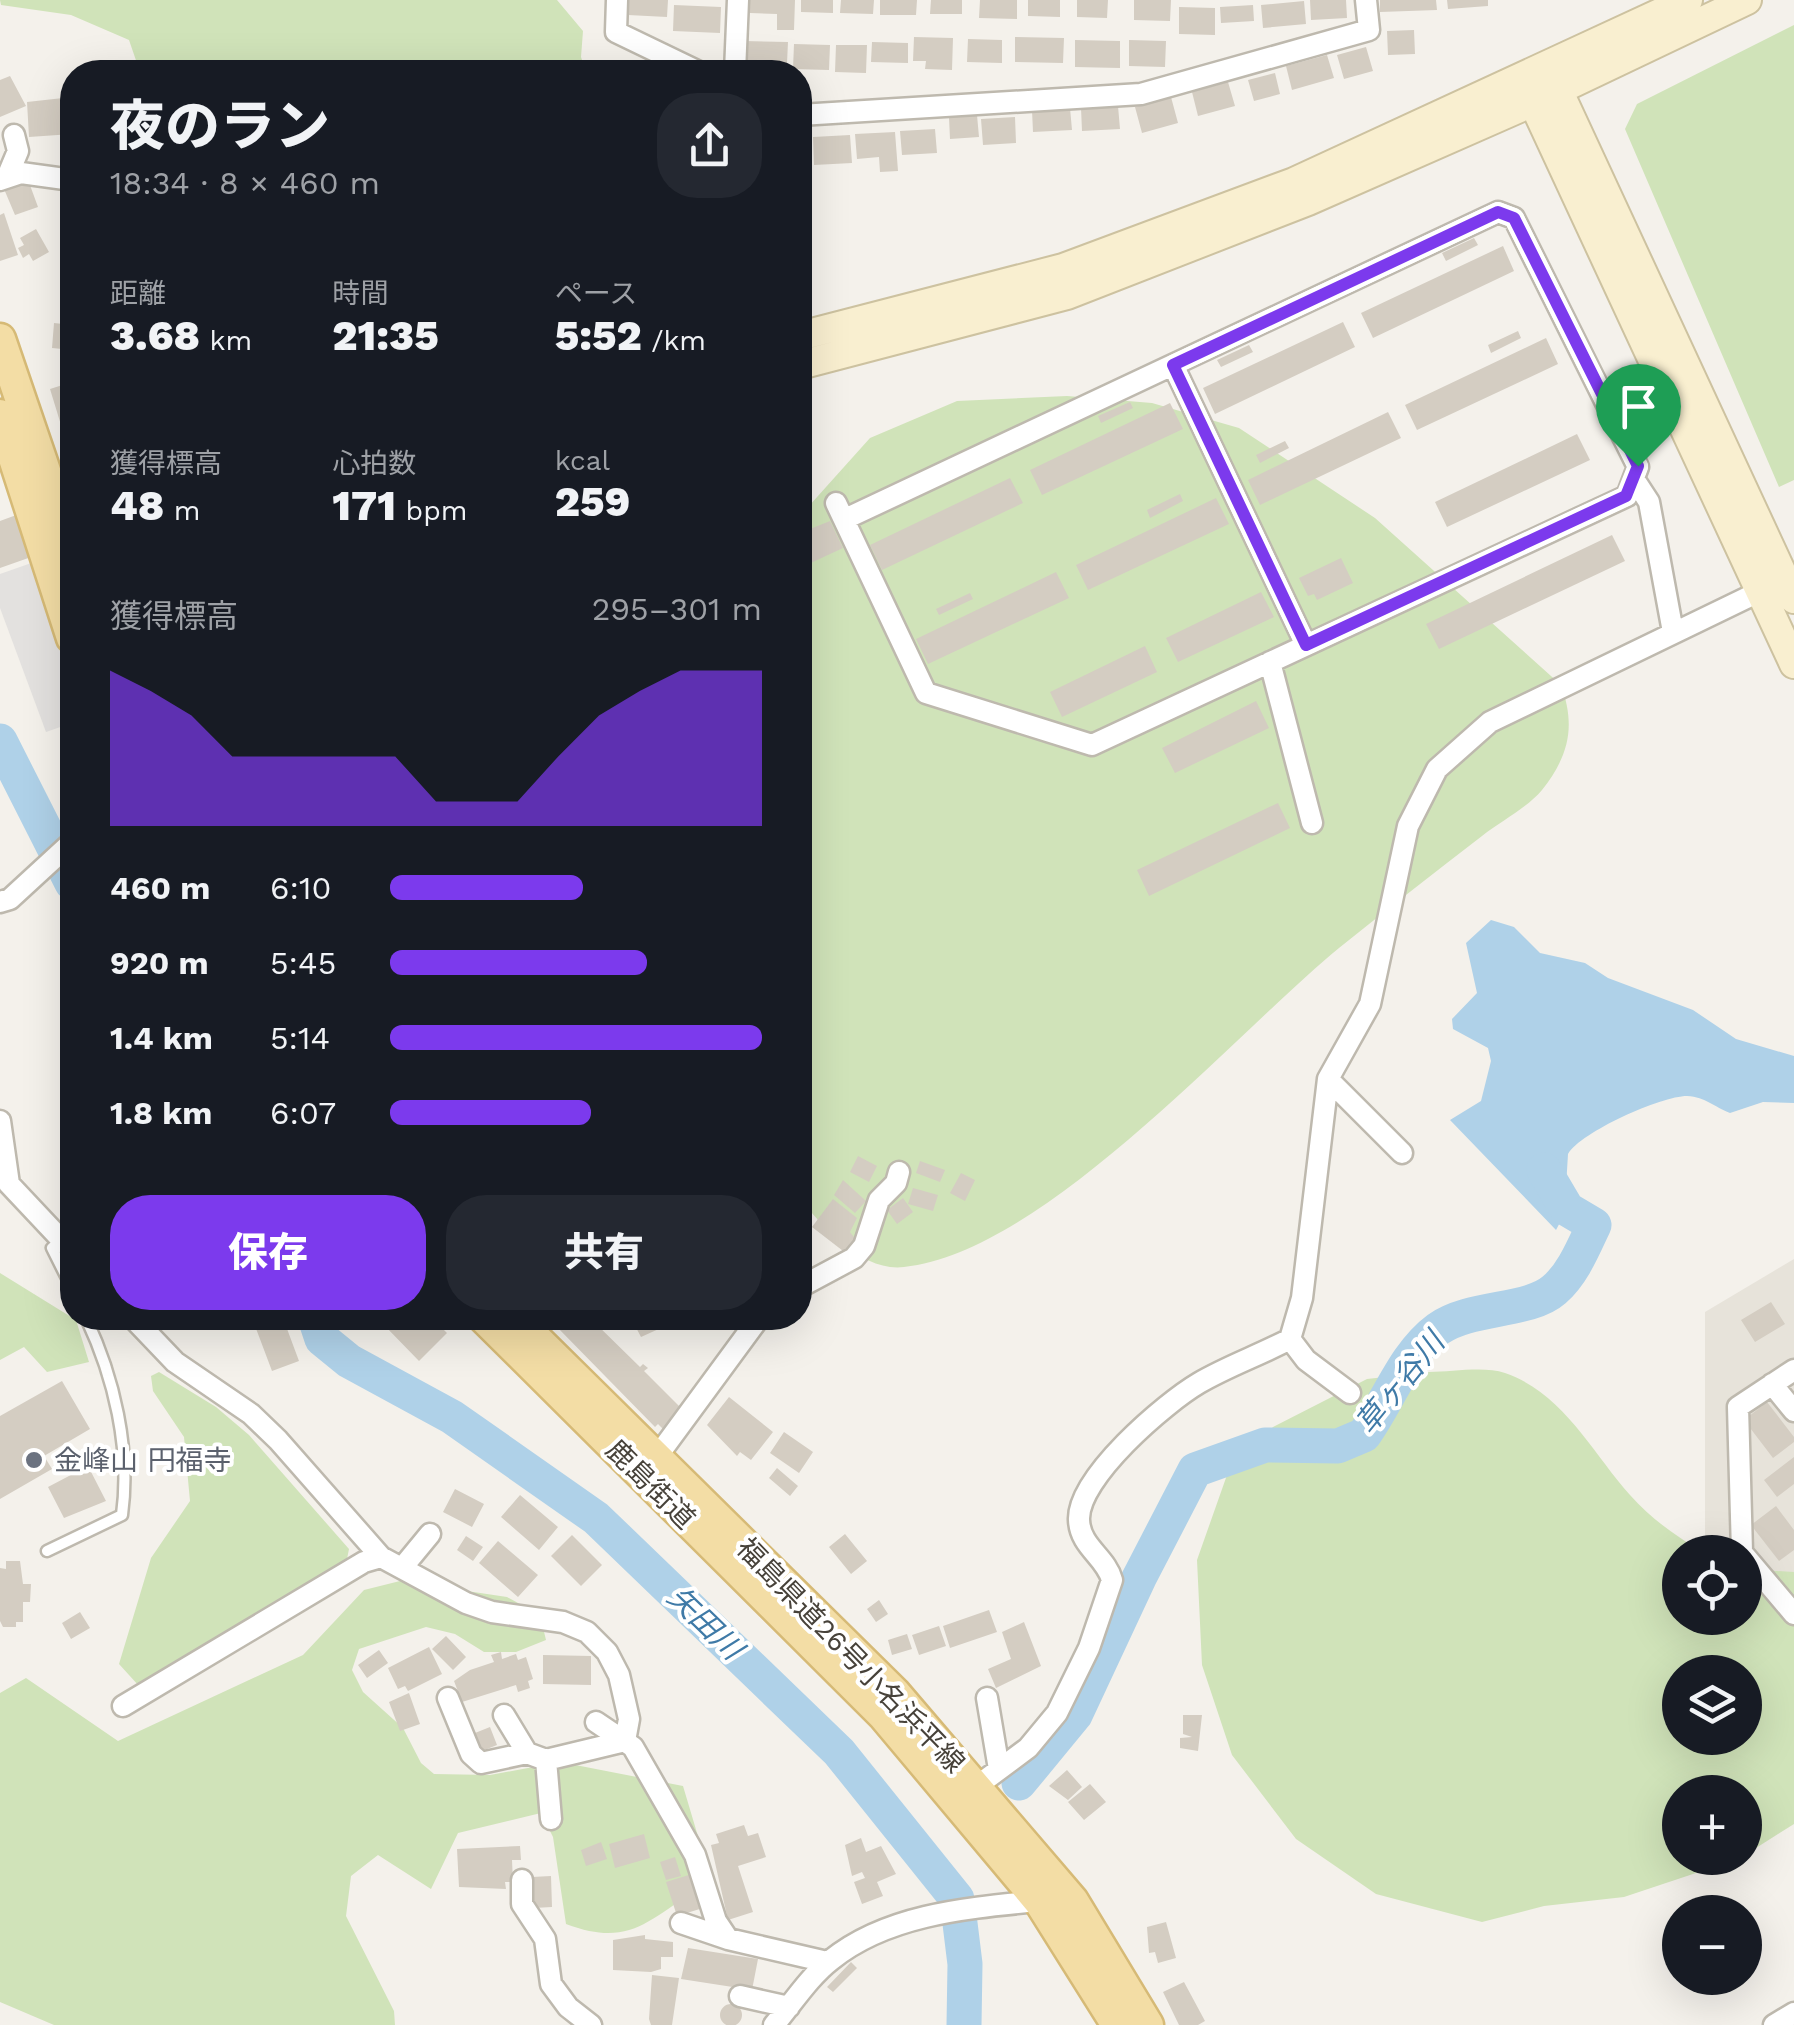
<!DOCTYPE html>
<html lang="ja">
<meta charset="utf-8">
<style>
body{margin:0;font-family:"Work Sans","Noto Sans JP",sans-serif;background:#242831;color:#f1f3f6;height:100vh;display:flex;flex-direction:column;font-size:38px;white-space:nowrap}
*{box-sizing:border-box;margin:0}
p{font-size:32px;color:#9ea1a6}
.icon{flex:none;width:55px;height:55px;fill:none;stroke:currentColor;stroke-width:2;stroke-linecap:round;stroke-linejoin:round}
.map{position:relative;flex:1;overflow:hidden}
.side{position:absolute;left:60px;top:60px;width:752px;height:1270px;display:flex;flex-direction:column;background:#171b24;border-radius:40px;box-shadow:0 10px 40px #0002}
.side>*{flex:none}
.tools{position:absolute;left:1662px;top:1535px;display:grid;gap:20px}
.tools a{display:grid;place-items:center;width:100px;height:100px;border-radius:50%;background:#171b24;box-shadow:0 10px 40px #0002;font-size:50px}
.pin{position:absolute;display:grid;place-items:center;width:85px;height:85px;color:#fff;margin:-102px -42px;border-radius:50% 50% 50% 0;rotate:-45deg;box-shadow:0 0 10px #0007}
.pin .icon{rotate:45deg}
.round{display:grid;place-items:center;flex:none;width:105px;height:105px;border-radius:40px;background:#242831}
.head{display:flex;align-items:center;justify-content:space-between;height:170px;padding:0 50px}
h1{font-size:55px;font-weight:800;line-height:75px}
.metrics{display:grid;grid-template-columns:repeat(3,1fr);gap:15px;height:170px;padding:10px 50px}
.metrics div{display:grid;align-content:center}
.metrics b{font-size:42px;font-weight:800}
.metrics small{font-size:28px;font-weight:400}
.metrics p{font-size:28px}
.chart{height:280px;padding:20px 50px}
.chart p{display:flex;justify-content:space-between}
.chart svg{width:100%;height:180px;margin-top:10px;fill:#7c3aed;opacity:.7}
.action{display:flex;gap:20px;margin-top:auto;padding:20px 50px}
.action a{flex:1;height:115px;border-radius:40px;background:#7c3aed;color:#fff;font-size:40px;font-weight:800;line-height:115px;text-align:center}
.action a+a{background:#242831;color:#f1f3f6}
ul{padding:0 50px;list-style:none;font-size:32px}
li{display:grid;grid-template-columns:160px 120px 1fr;align-items:center;height:75px}
li i{height:25px;border-radius:12px;background:#7c3aed}
.map>svg:first-child{display:block}
</style>
<div class="map">
<svg width="1794" height="2025" viewBox="0 0 1794 2025">
<rect width="100%" height="100%" fill="#f4f1eb"/>
<!-- residential -->
<path fill="#e7e3da" d="M 1794,1259 L 1794,1654 L 1745,1552 L 1705,1552 L 1705,1312 Z"/>
<!-- green -->
<path fill="#d0e3b9" fill-rule="evenodd" d="M 0,0 L 557,0 L 583,31 L 581,57 L 586,72 L 140,72 L 129,40 L 71,15 L 1,5 Z
M 1794,25 L 1794,480 L 1779,487 L 1625,129 L 1637,104 Z
M 1067,396 L 1152,403 L 1239,428 L 1375,518 L 1561,685 C 1576,726 1569,756 1542,790 C 1527,808 1501,821 1482,836 C 1434,873 1386,910 1339,948 C 1230,1038 1044,1252 904,1267 C 862,1272 824,1228 800,1199 L 800,516 L 870,438 L 957,401 Z
M 0,1273 L 76,1320 L 89,1362 L 47,1372 L 24,1347 L 0,1360 Z
M 159,1372 L 216,1407 L 249,1435 L 349,1549 L 347,1559 L 159,1690 L 139,1686 L 119,1664 L 151,1558 L 190,1501 L 184,1437 L 153,1391 L 151,1376 Z
M 1429,1372 C 1452,1372 1484,1366 1505,1373 C 1563,1393 1592,1452 1630,1495 C 1651,1519 1675,1535 1702,1552 L 1680,1552 L 1680,1618 L 1745,1618 L 1745,1569 L 1794,1572 L 1794,1824 L 1745,1855 L 1745,1792 L 1680,1792 L 1680,1858 L 1741,1858 L 1624,1897 L 1544,1906 L 1482,1922 L 1376,1894 L 1296,1839 L 1232,1755 L 1202,1665 L 1197,1560 L 1227,1475 L 1273,1427 L 1367,1379 ZM 1680,1672 L 1745,1672 L 1745,1738 L 1680,1738 Z
M 400,1581 L 507,1597 L 540,1615 L 546,1640 L 516,1652 L 484,1652 L 455,1634 L 426,1627 L 359,1649 L 352,1670 L 363,1692 L 403,1728 L 421,1763 L 434,1774 L 490,1775 L 560,1762 L 683,1786 L 717,1900 L 712,1926 L 691,1893 C 644,1925 625,1946 566,1924 L 553,1837 L 541,1813 L 458,1833 L 431,1889 L 378,1855 L 351,1876 L 346,1916 L 394,2011 L 395,2025 L 54,2025 L 0,2002 L 0,1693 L 26,1678 L 118,1741 L 303,1655 L 364,1590 Z"/>
<!-- parking -->
<path fill="#e3e1df" d="M 37,561 L 72,659 L 72,723 L 46,732 L 0,608 L 0,574 Z"/>
<!-- water -->
<path fill="#afd1e8" d="M 1491,920 L 1514,927 L 1540,953 L 1585,963 L 1608,978 L 1693,1010 L 1736,1039 L 1794,1056 L 1794,1103 L 1763,1102 L 1730,1113 C 1714,1107 1706,1097 1687,1096 C 1661,1096 1581,1132 1568,1154 L 1566,1187 L 1575,1194 L 1556,1230 L 1450,1120 L 1481,1101 L 1491,1061 L 1488,1048 L 1453,1029 L 1452,1019 L 1477,993 L 1466,943 Z"/>
<g fill="none" stroke-linecap="round" stroke-linejoin="round">
<!-- river -->
<path stroke="#afd1e8" stroke-width="35" d="M 0,741 L 72,883
M 315,1318 L 322,1339 L 349,1361 L 452,1417 L 596,1518 L 839,1752 L 957,1899 L 965,1964 L 964,2025
M 1019,1783 L 1075,1715 L 1139,1578 L 1195,1470 L 1265,1445 L 1338,1446 L 1364,1435 C 1388,1402 1404,1354 1438,1329 C 1470,1306 1529,1312 1554,1290 C 1573,1274 1584,1246 1594,1225 L 1567,1209 L 1544,1170"/>
</g>
<!-- building -->
<path fill="#d4cdc2" d="M 628,0 L 668,0 L 667,17 L 628,15 Z
M 750,0 L 795,0 L 794,30 L 777,30 L 777,14 L 750,13 Z
M 801,0 L 833,0 L 833,13 L 801,12 Z
M 841,0 L 874,0 L 873,14 L 840,13 Z
M 880,0 L 917,0 L 916,15 L 880,15 Z
M 931,0 L 962,0 L 962,14 L 930,14 Z
M 980,0 L 1017,0 L 1017,19 L 979,18 Z
M 1028,0 L 1060,0 L 1060,17 L 1028,16 Z
M 1077,0 L 1108,0 L 1107,18 L 1077,17 Z
M 1134,0 L 1171,0 L 1170,21 L 1134,20 Z
M 1310,0 L 1346,0 L 1347,18 L 1311,20 Z
M 1380,0 L 1436,0 L 1437,10 L 1380,12 Z
M 1447,0 L 1488,0 L 1488,6 L 1448,9 Z
M 1304,1 L 1306,24 L 1263,28 L 1261,5 Z
M 674,5 L 721,7 L 720,33 L 673,31 Z
M 1253,5 L 1254,21 L 1221,23 L 1220,7 Z
M 1179,7 L 1215,8 L 1215,35 L 1179,34 Z
M 1414,30 L 1415,54 L 1388,55 L 1387,31 Z
M 914,37 L 953,38 L 952,70 L 925,69 L 926,61 L 913,61 Z
M 1015,37 L 1064,38 L 1063,63 L 1015,62 Z
M 968,39 L 1002,40 L 1002,63 L 967,62 Z
M 1075,40 L 1120,41 L 1120,68 L 1075,67 Z
M 1129,40 L 1166,41 L 1165,67 L 1129,66 Z
M 744,41 L 788,42 L 787,63 L 764,62 L 764,72 L 750,72 L 750,61 L 744,61 Z
M 872,42 L 908,43 L 908,63 L 871,62 Z
M 794,44 L 830,45 L 829,70 L 793,69 Z
M 836,45 L 867,45 L 866,73 L 835,72 Z
M 1366,47 L 1373,71 L 1344,79 L 1337,55 Z
M 1327,55 L 1334,78 L 1292,90 L 1286,66 Z
M 1275,73 L 1280,94 L 1254,101 L 1248,80 Z
M 10,76 L 26,106 L 0,117 L 0,80 Z
M 1228,82 L 1235,106 L 1198,116 L 1192,92 Z
M 72,97 L 72,134 L 29,137 L 27,102 Z
M 1171,97 L 1178,123 L 1142,133 L 1135,107 Z
M 1118,106 L 1120,129 L 1082,131 L 1081,108 Z
M 1070,108 L 1072,130 L 1033,132 L 1032,110 Z
M 977,115 L 979,137 L 950,139 L 949,117 Z
M 1015,117 L 1016,143 L 983,145 L 981,119 Z
M 935,129 L 937,153 L 902,155 L 900,131 Z
M 895,132 L 898,171 L 880,172 L 879,157 L 857,159 L 855,134 Z
M 850,135 L 852,163 L 814,165 L 813,137 Z
M 27,177 L 38,207 L 15,215 L 4,189 Z
M 4,213 L 18,255 L 0,261 L 0,215 Z
M 36,229 L 49,252 L 33,261 L 29,254 L 23,258 L 18,248 L 24,245 L 20,238 Z
M 1474,238 L 1478,245 L 1446,261 L 1442,253 Z
M 1503,246 L 1514,271 L 1373,338 L 1361,313 Z
M 1343,322 L 1355,347 L 1215,414 L 1203,388 Z
M 54,323 L 72,325 L 72,350 L 52,348 Z
M 1518,331 L 1521,338 L 1491,353 L 1488,345 Z
M 1546,338 L 1558,364 L 1417,430 L 1405,405 Z
M 1249,345 L 1253,352 L 1221,367 L 1217,360 Z
M 72,382 L 72,422 L 61,425 L 50,389 Z
M 1130,402 L 1133,408 L 1101,423 L 1098,416 Z
M 1170,403 L 1183,429 L 1042,495 L 1030,470 Z
M 1388,412 L 1401,438 L 1260,505 L 1248,480 Z
M 1577,434 L 1590,460 L 1447,527 L 1435,502 Z
M 1285,441 L 1289,448 L 1260,463 L 1256,455 Z
M 1010,478 L 1023,503 L 882,570 L 870,545 Z
M 1180,494 L 1183,501 L 1150,518 L 1147,510 Z
M 1216,498 L 1229,524 L 1088,590 L 1076,565 Z
M 19,514 L 34,556 L 0,568 L 0,521 Z
M 830,521 L 843,548 L 800,568 L 800,533 Z
M 1612,535 L 1625,561 L 1439,649 L 1426,624 Z
M 1341,558 L 1353,583 L 1317,600 L 1314,594 L 1308,596 L 1299,578 Z
M 1056,572 L 1069,598 L 928,664 L 916,639 Z
M 1261,592 L 1274,617 L 1178,662 L 1166,638 Z
M 970,593 L 973,599 L 939,615 L 936,609 Z
M 1145,646 L 1157,672 L 1062,717 L 1050,692 Z
M 1256,701 L 1269,728 L 1175,773 L 1162,748 Z
M 1278,803 L 1290,828 L 1149,896 L 1137,870 Z
M 858,1156 L 877,1166 L 869,1182 L 850,1172 Z
M 920,1161 L 945,1170 L 940,1182 L 916,1173 Z
M 961,1173 L 975,1180 L 965,1201 L 950,1193 Z
M 843,1180 L 866,1201 L 855,1213 L 834,1195 Z
M 913,1188 L 938,1195 L 933,1211 L 908,1204 Z
M 903,1198 L 913,1212 L 897,1224 L 887,1210 Z
M 833,1199 L 857,1218 L 850,1232 L 857,1241 L 847,1254 L 812,1227 Z
M 1771,1302 L 1785,1324 L 1755,1342 L 1741,1320 Z
M 252,1318 L 283,1318 L 299,1361 L 272,1371 Z
M 392,1318 L 432,1318 L 447,1333 L 419,1361 L 384,1325 Z
M 567,1318 L 590,1318 L 640,1367 L 643,1364 L 648,1368 L 644,1371 L 682,1409 L 663,1429 L 658,1424 L 655,1427 L 557,1327 Z
M 631,1318 L 683,1318 L 641,1337 Z
M 62,1381 L 90,1429 L 44,1456 L 52,1469 L 0,1499 L 0,1416 Z
M 729,1397 L 773,1432 L 751,1460 L 740,1452 L 737,1456 L 707,1425 Z
M 1767,1402 L 1794,1437 L 1794,1442 L 1773,1458 L 1744,1420 Z
M 784,1432 L 813,1452 L 799,1473 L 770,1453 Z
M 1794,1457 L 1794,1484 L 1777,1497 L 1764,1480 Z
M 88,1466 L 106,1501 L 64,1518 L 48,1487 Z
M 777,1468 L 798,1486 L 790,1496 L 769,1478 Z
M 455,1489 L 484,1504 L 472,1527 L 443,1512 Z
M 520,1495 L 558,1527 L 539,1550 L 501,1517 Z
M 1776,1506 L 1794,1530 L 1794,1550 L 1779,1561 L 1751,1525 Z
M 845,1534 L 867,1561 L 851,1574 L 829,1547 Z
M 572,1535 L 602,1565 L 581,1586 L 551,1556 Z
M 466,1536 L 483,1547 L 473,1561 L 457,1550 Z
M 498,1541 L 538,1575 L 518,1597 L 479,1563 Z
M 6,1561 L 20,1561 L 23,1584 L 31,1584 L 30,1602 L 23,1602 L 23,1622 L 16,1622 L 16,1627 L 3,1627 L 0,1621 L 0,1568 L 6,1569 Z
M 879,1600 L 888,1614 L 876,1622 L 867,1609 Z
M 989,1610 L 997,1632 L 950,1648 L 943,1626 Z
M 80,1612 L 90,1628 L 71,1639 L 62,1623 Z
M 1024,1622 L 1041,1666 L 996,1688 L 988,1669 L 1011,1659 L 1002,1632 Z
M 939,1626 L 946,1646 L 919,1655 L 912,1635 Z
M 907,1634 L 912,1649 L 892,1655 L 888,1640 Z
M 446,1636 L 466,1657 L 453,1670 L 432,1649 Z
M 429,1647 L 442,1674 L 408,1691 L 405,1686 L 398,1689 L 388,1668 Z
M 379,1650 L 388,1663 L 367,1678 L 358,1665 Z
M 501,1652 L 502,1659 L 516,1654 L 518,1660 L 526,1657 L 533,1679 L 528,1681 L 530,1688 L 518,1692 L 516,1685 L 462,1702 L 454,1681 L 470,1670 L 494,1662 L 491,1655 Z
M 543,1655 L 591,1656 L 591,1685 L 543,1684 Z
M 409,1693 L 420,1724 L 400,1731 L 389,1702 Z
M 1183,1715 L 1202,1715 L 1198,1751 L 1180,1748 L 1180,1738 L 1192,1737 L 1183,1734 Z
M 490,1727 L 497,1745 L 482,1751 L 475,1733 Z
M 1067,1770 L 1082,1787 L 1068,1800 L 1049,1786 Z
M 1090,1784 L 1106,1802 L 1084,1820 L 1068,1802 Z
M 744,1825 L 748,1836 L 758,1833 L 766,1857 L 738,1866 L 753,1912 L 728,1920 L 711,1845 L 719,1843 L 716,1834 Z
M 644,1834 L 650,1858 L 615,1868 L 609,1844 Z
M 861,1838 L 866,1852 L 881,1846 L 896,1874 L 877,1882 L 883,1896 L 862,1904 L 854,1882 L 865,1878 L 862,1872 L 852,1876 L 845,1845 Z
M 601,1842 L 607,1859 L 586,1866 L 581,1850 Z
M 520,1846 L 521,1860 L 512,1860 L 513,1882 L 505,1882 L 506,1889 L 459,1887 L 457,1849 Z
M 675,1857 L 681,1876 L 666,1880 L 660,1862 Z
M 692,1874 L 703,1908 L 677,1916 L 666,1882 Z
M 551,1876 L 552,1907 L 534,1908 L 532,1877 Z
M 1166,1922 L 1176,1958 L 1158,1963 L 1155,1952 L 1149,1953 L 1147,1927 Z
M 645,1935 L 645,1939 L 673,1942 L 673,1957 L 661,1957 L 661,1969 L 651,1972 L 613,1970 L 613,1940 Z
M 688,1948 L 758,1959 L 752,1990 L 681,1979 Z
M 851,1962 L 857,1968 L 833,1992 L 827,1987 Z
M 652,1975 L 679,1978 L 672,2025 L 651,2025 L 649,2019 Z
M 1184,1982 L 1205,2021 L 1198,2025 L 1179,2025 L 1163,1992 Z
M720 2015a11 11 0 1 1 22 0a11 11 0 1 1-22 0Z"/>
<g fill="none" stroke-linecap="round" stroke-linejoin="round">
<defs>
<path id="lane" d="M 62,1240 L 52,1248 L 72,1288
M 47,1551 L 122,1515 C 131,1449 114,1377 86,1318"/>
<path id="street" d="M 617,0 L 616,32 L 699,72
M 735,72 L 738,0
M 800,115 L 1141,94 L 1369,30 L 1366,0
M 7,177 L 18,151 L 14,135
M 0,180 L 21,173 L 72,180
M 1173,365 L 1306,645
M 1634,479 L 1649,502 L 1673,632
M 836,503 L 926,693 L 1092,745 L 1627,496 L 1638,467 L 1514,218 L 1498,212 L 845,519
M 1270,662 L 1312,823
M 0,902 L 10,899 L 72,842
M 1328,1079 L 1402,1153
M 0,1121 L 9,1184 L 72,1251
M 800,1287 L 854,1258 L 864,1246 L 879,1200 L 896,1183 L 899,1172
M 133,1318 L 175,1362 L 251,1414 L 278,1440 L 381,1557 L 466,1603 L 492,1612 L 563,1622 L 587,1632 L 607,1652 L 619,1675 L 629,1719 L 625,1741 L 546,1760 L 527,1753 L 481,1763 L 471,1754 L 448,1698
M 1290,1339 L 1306,1360 L 1350,1393
M 1772,1384 L 1794,1411
M 656,1458 L 759,1318
M 1742,1552 L 1738,1407 L 1794,1370
M 1745,1556 L 1794,1614
M 402,1568 L 430,1534
M 987,1698 L 999,1769
M 123,1706 L 364,1562 L 381,1557
M 504,1715 L 527,1753
M 596,1722 L 633,1747 L 695,1855 L 716,1921 L 728,1939
M 546,1760 L 551,1819
M 977,1786 L 1028,1748 L 1057,1713 L 1089,1648 L 1112,1580 C 1106,1557 1080,1547 1079,1520 C 1077,1478 1165,1403 1199,1383 C 1228,1366 1260,1355 1290,1339 L 1302,1298 L 1328,1079 L 1370,1004 L 1408,826 L 1437,769 L 1490,722 L 1769,587
M 522,1880 L 522,1904 L 545,1939 L 551,1984 L 568,2007 L 591,2025
M 681,1923 L 728,1939 L 827,1962
M 740,1996 L 789,2007
M 774,2025 C 792,2004 809,1977 831,1960 C 888,1914 968,1908 1039,1901
M 1774,2025 L 1794,2013"/>
<path id="secondary" d="M 1552,77 L 1794,599
M 1525,85 L 1794,664
M 800,336 L 1063,268 L 1294,182 L 1688,0
M 800,365 L 1067,295 L 1308,201 L 1533,102 L 1747,0"/>
<path id="primary" d="M 0,339 L 72,550
M 0,415 L 72,638
M 484,1318 L 883,1715 L 1039,1901 L 1117,2025
M 515,1318 L 895,1693 L 1073,1901 L 1148,2025"/>
</defs>
<!-- lane casing -->
<use href="#lane" stroke="#beb9ae" stroke-width="15"/>
<!-- street casing -->
<use href="#street" stroke="#beb9ae" stroke-width="25"/>
<!-- secondary casing -->
<use href="#secondary" stroke="#cdc2a0" stroke-width="32"/>
<!-- primary casing -->
<use href="#primary" stroke="#d6ba76" stroke-width="35"/>
<!-- lane -->
<use href="#lane" stroke="#fff" stroke-width="10"/>
<!-- street -->
<use href="#street" stroke="#fff" stroke-width="20"/>
<!-- secondary -->
<use href="#secondary" stroke="#f9efd0" stroke-width="28"/>
<!-- primary -->
<use href="#primary" stroke="#f3dda5" stroke-width="30"/>
</g>
<g fill="none" stroke-linecap="round" stroke-linejoin="round">
<defs>
<path id="route" d="M 1498,212 L 1514,218 L 1638,466 L 1626,496 L 1306,645 L 1173,365 Z"/>
</defs>
<!-- route casing -->
<use href="#route" stroke="#fff" stroke-width="20"/>
<!-- route -->
<use href="#route" stroke="#7c3aed" stroke-width="12"/>
</g>
<!-- markers -->
<circle fill="#6b7280" stroke="#fff" stroke-width="4" cx="34" cy="1460" r="10"/>
<g text-anchor="middle" stroke-width="8" stroke-linejoin="round" paint-order="stroke">
<!-- worship labels -->
<g font-size="28" fill="#5b616d" stroke="#fff" text-anchor="start">
<text x="54" y="1470">金峰山 円福寺</text>
</g>
<!-- street labels -->
<g font-size="28" fill="#47423a" stroke="#fff">
<text transform="translate(651 1484) rotate(45)" y="10">鹿島街道</text>
<text transform="translate(851 1655) rotate(46)" y="10">福島県道26号小名浜平線</text>
</g>
<!-- water labels -->
<g font-size="30" font-style="italic" fill="#3f7aa7" stroke="#fff">
<text transform="translate(1400 1383) rotate(-51)" y="10">草ヶ谷川</text>
<text transform="translate(705 1623) rotate(44)" y="10">矢田川</text>
</g>
</g>
</svg>
<div class="tools">
<a><svg class="icon" aria-label="locate" viewBox="0 0 24 24"><circle cx="12" cy="12" r="6"/><path d="M12 2v4M12 18v4M2 12h4M18 12h4"/></svg></a>
<a><svg class="icon" aria-label="layers" viewBox="0 0 24 24"><path d="M12 4l9 5-9 5-9-5zM3 14l9 5 9-5"/></svg></a>
<a>+</a>
<a>−</a>
</div>
<div class="pin" style="left:1638px;top:466px;background:#1e9e55"><svg class="icon" aria-label="arrive" viewBox="0 0 24 24"><path d="M6 21V4h12l-3 4 3 4H6"/></svg></div>
<section class="side">
<div class="head"><div><h1>夜のラン</h1><p>18:34 · 8 × 460 m</p></div><a class="round"><svg class="icon" aria-label="share" viewBox="0 0 24 24"><path d="M12 15V3M7 8l5-5 5 5M5 13v7h14v-7"/></svg></a></div>
<div class="metrics">
<div><p>距離</p><b>3.68<small> km</small></b></div>
<div><p>時間</p><b>21:35</b></div>
<div><p>ペース</p><b>5:52<small> /km</small></b></div>
</div>
<div class="metrics">
<div><p>獲得標高</p><b>48<small> m</small></b></div>
<div><p>心拍数</p><b>171<small> bpm</small></b></div>
<div><p>kcal</p><b>259</b></div>
</div>
<div class="chart"><p><span>獲得標高</span>295–301 m</p>
<svg viewBox="0 0 160 44" preserveAspectRatio="none"><path d="M0 44V6L10 11L20 17L30 27L40 27L50 27L60 27L70 27L80 38L90 38L100 38L110 27L120 17L130 11L140 6L150 6L160 6V44z"/></svg>
</div>
<ul>
<li><b>460 m</b>6:10<i style="width:52%"></i></li>
<li><b>920 m</b>5:45<i style="width:69%"></i></li>
<li><b>1.4 km</b>5:14<i style="width:100%"></i></li>
<li><b>1.8 km</b>6:07<i style="width:54%"></i></li>
</ul>
<div class="action"><a>保存</a><a>共有</a></div>
</section>
</div>
